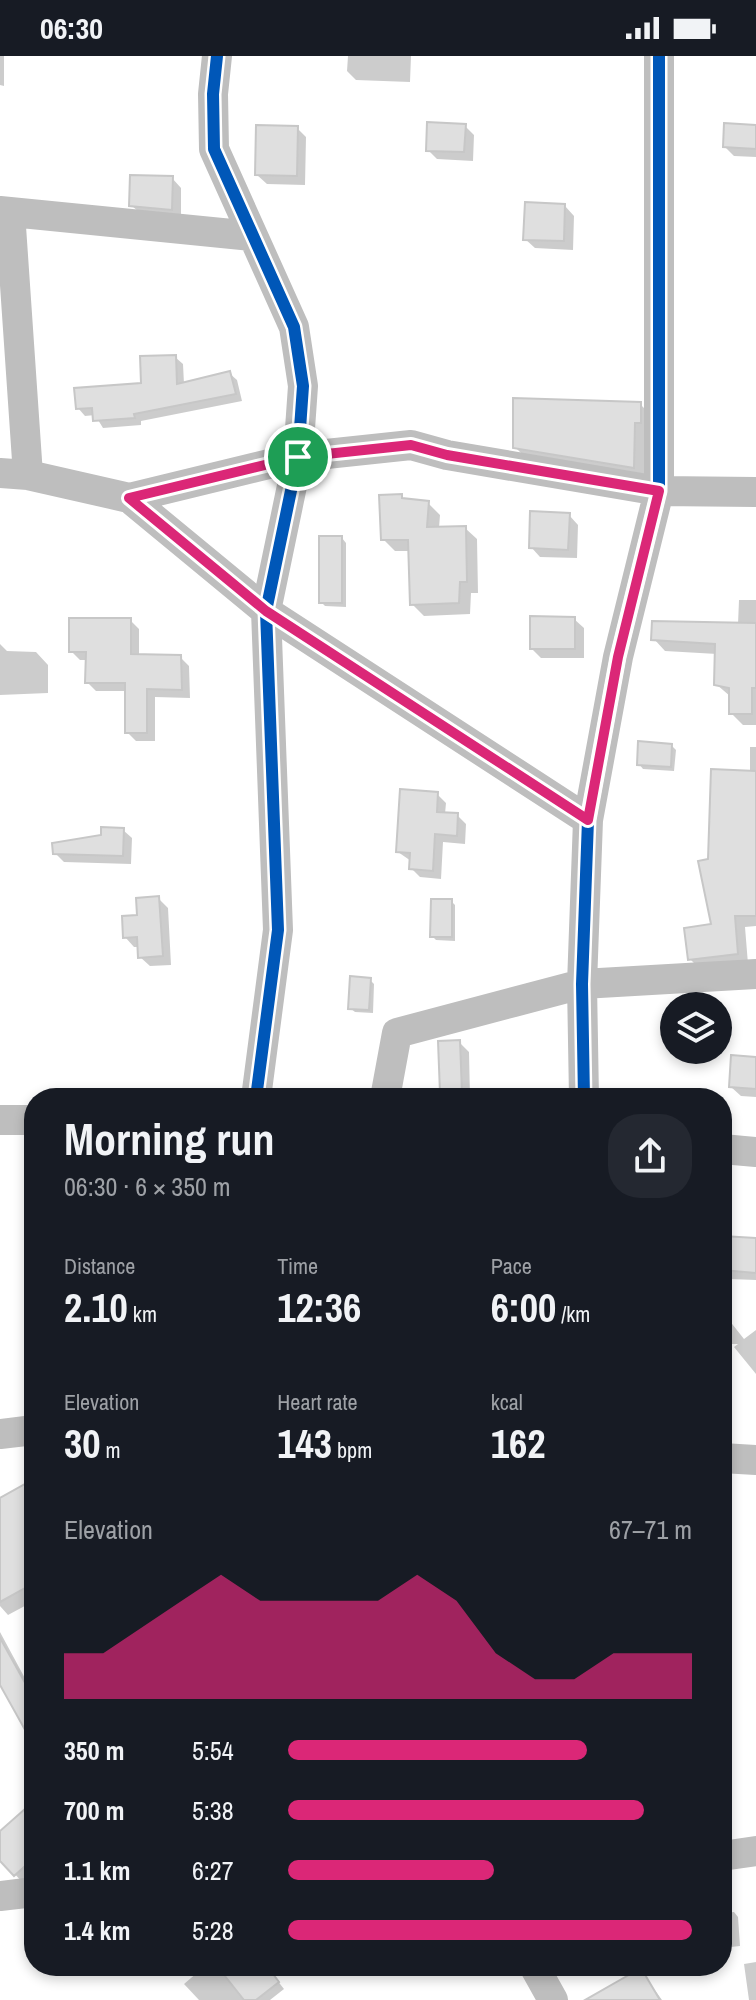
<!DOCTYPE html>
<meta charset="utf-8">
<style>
body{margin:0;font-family:"Archivo Narrow",sans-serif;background:#242831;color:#f1f3f6;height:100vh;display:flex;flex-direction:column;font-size:30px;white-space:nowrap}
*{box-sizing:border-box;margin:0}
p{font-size:26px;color:#9ea1a6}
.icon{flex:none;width:44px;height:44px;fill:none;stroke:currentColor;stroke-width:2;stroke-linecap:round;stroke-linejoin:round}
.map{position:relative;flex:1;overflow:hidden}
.side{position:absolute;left:24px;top:1032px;width:708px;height:888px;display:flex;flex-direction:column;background:#171b24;border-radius:32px;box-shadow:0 4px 12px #0003}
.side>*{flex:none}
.buttons{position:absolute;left:660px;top:936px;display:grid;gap:16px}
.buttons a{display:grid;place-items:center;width:72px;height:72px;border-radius:50%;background:#171b24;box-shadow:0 4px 12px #0003;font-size:40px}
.pin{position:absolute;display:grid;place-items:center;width:68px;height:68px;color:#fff;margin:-34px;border:4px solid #fff;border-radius:50%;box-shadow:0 2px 8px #0007}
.round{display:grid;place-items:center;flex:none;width:84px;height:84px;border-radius:32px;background:#242831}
.headline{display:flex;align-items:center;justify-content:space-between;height:136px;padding:0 40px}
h1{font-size:44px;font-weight:800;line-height:60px}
.figures{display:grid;grid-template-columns:repeat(3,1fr);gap:12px;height:136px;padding:8px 40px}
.figures div{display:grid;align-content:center}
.figures b{font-size:40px;font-weight:800}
.figures small{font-size:22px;font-weight:400}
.figures p{font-size:22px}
.chart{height:224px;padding:16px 40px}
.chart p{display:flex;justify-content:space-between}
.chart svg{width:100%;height:144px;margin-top:8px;fill:#db2777;opacity:.7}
ul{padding:0 40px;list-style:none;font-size:26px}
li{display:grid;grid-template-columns:128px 96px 1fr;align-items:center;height:60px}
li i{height:20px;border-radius:10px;background:#db2777}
.status{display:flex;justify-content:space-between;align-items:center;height:56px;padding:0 40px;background:#171b24;direction:ltr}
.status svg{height:22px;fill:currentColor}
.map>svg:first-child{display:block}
</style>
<div class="status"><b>06:30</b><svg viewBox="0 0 49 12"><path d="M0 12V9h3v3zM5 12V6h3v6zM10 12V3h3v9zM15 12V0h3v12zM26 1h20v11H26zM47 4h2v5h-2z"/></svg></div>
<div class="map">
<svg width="756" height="1944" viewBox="0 0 756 1944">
<rect width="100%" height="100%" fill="#fff"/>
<!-- shadow -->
<path fill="#0003" d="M 0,0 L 4,0 L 4,30 L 0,29 Z
M 348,0 L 411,0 L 410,26 L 356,24 L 347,15 Z
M 465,70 L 474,79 L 473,105 L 437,103 L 428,94 Z
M 756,71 L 756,101 L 734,100 L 725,91 Z
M 297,72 L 306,81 L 305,129 L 267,128 L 257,119 Z
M 172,122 L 181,132 L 181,162 L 141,158 L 131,149 Z
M 565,150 L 574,160 L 573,194 L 535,192 L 525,183 Z
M 175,301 L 183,308 L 184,328 L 229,317 L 237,324 L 242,345 L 141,365 L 141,369 L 103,372 L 95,359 L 85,360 L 78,352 L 143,328 Z
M 640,348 L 652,360 L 645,423 L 527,403 L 515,391 Z
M 401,440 L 406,444 L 428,447 L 440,459 L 439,472 L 465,472 L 477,483 L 478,537 L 471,537 L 470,558 L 424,560 L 412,548 L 411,495 L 395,495 L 383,483 Z
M 569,459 L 578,469 L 577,502 L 540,501 L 531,491 Z
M 342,482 L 346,487 L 346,551 L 325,550 L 321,546 Z
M 739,544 L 756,544 L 756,669 L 743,669 L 731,657 L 731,641 L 716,628 L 717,598 L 665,595 L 654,583 L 738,568 Z
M 574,563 L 584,572 L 584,602 L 541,602 L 532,593 Z
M 130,564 L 139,573 L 139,600 L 180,601 L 189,610 L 190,642 L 155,641 L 155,685 L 136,685 L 127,676 L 127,635 L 96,635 L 87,626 L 87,604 L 80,604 L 71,595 Z
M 0,588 L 7,595 L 36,596 L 48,609 L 48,637 L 0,639 Z
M 672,690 L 676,694 L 674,715 L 643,713 L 639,708 Z
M 750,691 L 756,691 L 756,870 L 745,871 L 748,908 L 701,914 L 690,903 L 713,870 L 750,717 Z
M 437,738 L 446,747 L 445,758 L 457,759 L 466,768 L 465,788 L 443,786 L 441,823 L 420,821 L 411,812 L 411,805 L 398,796 Z
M 123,774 L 132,782 L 131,808 L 64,806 L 55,797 Z
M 158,842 L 168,852 L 171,909 L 150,910 L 140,901 L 140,891 L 134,891 L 125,881 L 139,860 Z
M 451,845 L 455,849 L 455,885 L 436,884 L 432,880 Z
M 370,924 L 374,928 L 373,957 L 355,956 L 350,952 Z
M 459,986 L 469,996 L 470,1042 L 447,1042 L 442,1036 Z
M 756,1003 L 756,1041 L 741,1040 L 731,1031 Z
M 722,1182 L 756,1184 L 756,1224 L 729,1223 L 729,1264 L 744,1283 L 756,1274 L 756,1318 L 734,1291 L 738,1288 L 722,1288 Z
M 34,1432 L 34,1545 L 8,1559 L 0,1550 L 0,1472 Z
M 0,1576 L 34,1639 L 34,1657 L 0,1625 Z
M 34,1766 L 34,1819 L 24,1828 L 0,1802 L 0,1778 Z
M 734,1856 L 738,1861 L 740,1890 L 722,1892 L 722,1857 Z
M 756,1906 L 756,1944 L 749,1944 L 744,1908 Z
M 205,1910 L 266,1910 L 284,1933 L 270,1944 L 199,1944 L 184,1928 Z
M 643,1918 L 662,1944 L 619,1944 Z"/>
<!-- building -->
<path fill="#dfdfdf" stroke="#c7c7c7" stroke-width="2" d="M 427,66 L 466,68 L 464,96 L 426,95 Z
M 724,67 L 756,69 L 756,93 L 723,91 Z
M 256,69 L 298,70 L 297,120 L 255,119 Z
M 130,119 L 173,120 L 172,154 L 129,150 Z
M 525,146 L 565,148 L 564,185 L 523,184 Z
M 176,299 L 177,328 L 230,315 L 236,338 L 134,358 L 135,362 L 93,365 L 92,352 L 76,353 L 74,332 L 141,327 L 140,300 Z
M 513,342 L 641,346 L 641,367 L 635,367 L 634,412 L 513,392 Z
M 402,438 L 402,442 L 429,445 L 427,471 L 466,470 L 467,526 L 460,526 L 459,547 L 410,549 L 408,484 L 381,484 L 379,439 Z
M 530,455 L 570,457 L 568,494 L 529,492 Z
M 319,480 L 342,480 L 342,547 L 319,547 Z
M 530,560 L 575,561 L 575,593 L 530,593 Z
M 69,562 L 131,562 L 131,598 L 181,599 L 182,634 L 147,633 L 147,677 L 125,677 L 125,627 L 85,627 L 86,596 L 69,596 Z
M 652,565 L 756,567 L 756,632 L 752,632 L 752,658 L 729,658 L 729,632 L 714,629 L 715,588 L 651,584 Z
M 638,685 L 672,688 L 671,711 L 637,709 Z
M 711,713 L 756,715 L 756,860 L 735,860 L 738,898 L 688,904 L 684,872 L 711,868 L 698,805 L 708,803 Z
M 400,733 L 438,736 L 437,756 L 458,757 L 457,780 L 435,778 L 433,815 L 409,813 L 410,797 L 396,796 Z
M 101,771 L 124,772 L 123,800 L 53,798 L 52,787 L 101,779 Z
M 159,840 L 163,900 L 138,902 L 137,881 L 123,882 L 122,860 L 137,859 L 136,842 Z
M 431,843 L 452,843 L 452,881 L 430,881 Z
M 350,920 L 371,922 L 369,954 L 348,953 Z
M 460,984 L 462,1037 L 440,1037 L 438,985 Z
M 731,999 L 756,1001 L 756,1033 L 729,1031 Z
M 722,1180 L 756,1182 L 756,1217 L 722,1214 Z
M 34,1423 L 34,1527 L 0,1546 L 0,1442 Z
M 0,1582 L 34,1643 L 34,1690 L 0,1629 Z
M 34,1745 L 34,1802 L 14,1820 L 0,1805 L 0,1775 Z
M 217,1910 L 267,1910 L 279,1926 L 256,1944 L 244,1944 Z
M 641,1912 L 660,1944 L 585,1944 Z"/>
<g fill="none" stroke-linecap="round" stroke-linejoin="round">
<!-- street -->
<path stroke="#bebebe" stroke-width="30" d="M 217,0 L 213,38 L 214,93 L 294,271 L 303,330 L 298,401 L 266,555 L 278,874 L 256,1042
M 0,155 L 252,180
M 10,156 L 28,419
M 0,417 L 28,419 L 129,442 L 298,401 L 411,389 L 447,399 L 659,435 L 756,436
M 129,442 L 266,555 L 588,764
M 385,1042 L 397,977 L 582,928 L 756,918
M 584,1042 L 582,928 L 588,764 L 618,601 L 659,435 L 659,0
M 0,1064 L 34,1064
M 722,1093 L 756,1096
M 0,1378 L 34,1374
M 722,1402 L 756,1404
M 722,1800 L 756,1795
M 0,1840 L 34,1836
M 534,1910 L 553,1944"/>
<defs>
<path id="cycleway" d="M 217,0 L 213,38 L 214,93 L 294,271 L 303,330 L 298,401 L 266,555 L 278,874 L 256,1042
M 584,1042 L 582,928 L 588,764 L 618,601 L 659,435 L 659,0"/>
</defs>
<!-- cycleway casing -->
<use href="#cycleway" stroke="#fff" stroke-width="17"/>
<!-- cycleway -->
<use href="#cycleway" stroke="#0057b8" stroke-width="12"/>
</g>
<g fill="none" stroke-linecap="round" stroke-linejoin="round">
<defs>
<path id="route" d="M 411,389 L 447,399 L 659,435 L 618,601 L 588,764 L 266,555 L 129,442 L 298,401 Z"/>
</defs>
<!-- route casing -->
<use href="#route" stroke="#fff" stroke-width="16"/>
<!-- route -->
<use href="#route" stroke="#db2777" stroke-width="10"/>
</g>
</svg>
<div class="buttons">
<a><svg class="icon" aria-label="layers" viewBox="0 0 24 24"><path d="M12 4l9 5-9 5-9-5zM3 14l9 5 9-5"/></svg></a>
</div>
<div class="pin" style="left:298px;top:401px;background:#1e9e55"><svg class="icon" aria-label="arrive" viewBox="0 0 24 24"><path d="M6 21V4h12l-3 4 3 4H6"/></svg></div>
<section class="side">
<div class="headline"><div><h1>Morning run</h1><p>06:30 · 6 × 350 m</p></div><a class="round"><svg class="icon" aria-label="share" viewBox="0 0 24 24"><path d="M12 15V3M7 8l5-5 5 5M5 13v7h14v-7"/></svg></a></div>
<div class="figures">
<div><p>Distance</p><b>2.10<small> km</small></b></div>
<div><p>Time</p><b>12:36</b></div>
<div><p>Pace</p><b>6:00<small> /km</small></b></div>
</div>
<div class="figures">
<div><p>Elevation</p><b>30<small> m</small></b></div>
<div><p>Heart rate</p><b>143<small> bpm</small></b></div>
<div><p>kcal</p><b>162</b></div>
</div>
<div class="chart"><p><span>Elevation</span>67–71 m</p>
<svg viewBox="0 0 160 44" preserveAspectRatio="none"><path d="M0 44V30L10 30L20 22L30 14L40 6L50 14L60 14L70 14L80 14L90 6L100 14L110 30L120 38L130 38L140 30L150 30L160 30V44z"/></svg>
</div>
<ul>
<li><b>350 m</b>5:54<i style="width:74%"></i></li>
<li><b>700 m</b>5:38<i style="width:88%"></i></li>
<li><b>1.1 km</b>6:27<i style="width:51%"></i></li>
<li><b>1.4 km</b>5:28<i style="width:100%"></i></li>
</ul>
</section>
</div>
